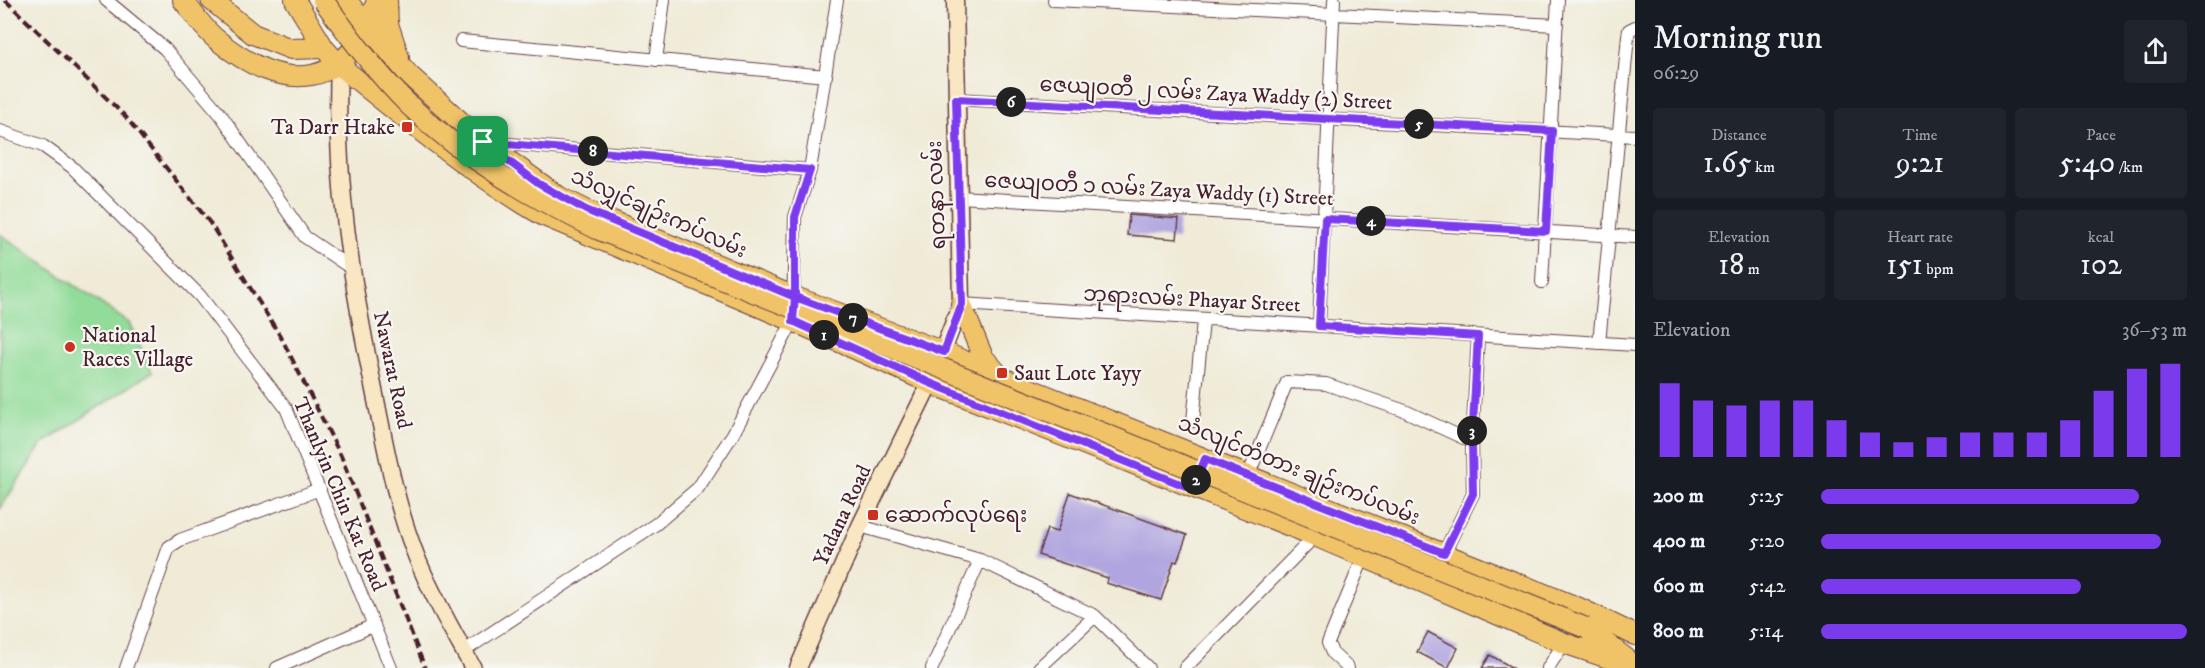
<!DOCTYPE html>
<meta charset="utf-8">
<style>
body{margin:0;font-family:"IM FELL DW Pica","Noto Sans Myanmar",serif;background:#20242c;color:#f1f3f6;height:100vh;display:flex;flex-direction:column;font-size:22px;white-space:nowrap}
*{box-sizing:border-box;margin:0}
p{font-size:20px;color:#9ea1a6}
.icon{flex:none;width:33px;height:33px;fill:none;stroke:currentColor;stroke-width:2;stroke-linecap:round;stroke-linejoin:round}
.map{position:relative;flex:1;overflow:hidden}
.drawer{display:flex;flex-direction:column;background:#171b24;width:570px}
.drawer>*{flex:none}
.pin{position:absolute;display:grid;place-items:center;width:51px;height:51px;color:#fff;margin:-26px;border-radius:12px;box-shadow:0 3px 9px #0006}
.km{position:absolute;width:30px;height:30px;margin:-15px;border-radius:50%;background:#222;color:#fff;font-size:16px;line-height:30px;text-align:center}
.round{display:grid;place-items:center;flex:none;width:63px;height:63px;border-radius:6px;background:#20242c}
.overview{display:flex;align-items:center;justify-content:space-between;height:102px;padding:0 18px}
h1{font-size:33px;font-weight:600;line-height:45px}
.stats{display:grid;grid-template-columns:repeat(3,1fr);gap:9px;height:102px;padding:6px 18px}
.stats div{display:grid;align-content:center;border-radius:6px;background:#20242c;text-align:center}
.stats b{font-size:30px;font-weight:600}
.stats small{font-size:16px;font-weight:400}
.stats p{font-size:16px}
.chart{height:168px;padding:12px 18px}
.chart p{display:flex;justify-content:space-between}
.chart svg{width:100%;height:108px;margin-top:6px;stroke:#7c3aed;stroke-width:6}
ul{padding:0 18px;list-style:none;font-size:20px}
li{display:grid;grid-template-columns:96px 72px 1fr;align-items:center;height:45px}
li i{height:15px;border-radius:8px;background:#7c3aed}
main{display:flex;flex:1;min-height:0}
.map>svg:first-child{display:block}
</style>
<main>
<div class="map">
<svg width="1635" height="668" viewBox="0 0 1635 668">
<rect width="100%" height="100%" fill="#f6f6f2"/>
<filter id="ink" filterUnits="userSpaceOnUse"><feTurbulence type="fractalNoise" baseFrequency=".0167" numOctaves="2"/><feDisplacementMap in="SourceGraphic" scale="12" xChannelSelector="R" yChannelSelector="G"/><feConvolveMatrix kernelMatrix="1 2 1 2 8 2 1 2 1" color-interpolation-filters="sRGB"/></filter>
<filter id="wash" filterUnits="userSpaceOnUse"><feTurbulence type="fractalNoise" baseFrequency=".008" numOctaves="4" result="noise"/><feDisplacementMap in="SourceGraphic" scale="24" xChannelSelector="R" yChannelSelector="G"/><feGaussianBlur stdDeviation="1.35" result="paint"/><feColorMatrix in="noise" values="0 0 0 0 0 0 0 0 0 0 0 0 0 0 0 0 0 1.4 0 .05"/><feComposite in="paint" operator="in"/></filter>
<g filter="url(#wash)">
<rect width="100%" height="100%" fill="#f0ebd7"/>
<!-- green -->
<path fill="#92dc99" stroke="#6e7e62" stroke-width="1.5" d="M 0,234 L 129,323 L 152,372 L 42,444 L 0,509 Z"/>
<g id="blocks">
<!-- building -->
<path fill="#b0a5df" d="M 1129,215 L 1179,219 L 1177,239 L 1127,235 Z
M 1070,493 L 1187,535 L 1177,562 L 1174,561 L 1161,600 L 1106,583 L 1108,578 L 1038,555 L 1047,529 L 1057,532 Z
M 1428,632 L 1458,648 L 1448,668 L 1417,652 Z
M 1490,655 L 1513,668 L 1482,668 Z"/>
</g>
</g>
<g filter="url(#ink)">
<use href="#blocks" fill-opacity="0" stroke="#633e45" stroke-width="1.5"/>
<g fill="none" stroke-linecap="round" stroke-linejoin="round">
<defs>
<path id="street" d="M 106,0 L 165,49 L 221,115 L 305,237 L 351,268
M 1054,0 L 1557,25
M 461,41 L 826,76
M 656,60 L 664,0
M 956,99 L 1635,136
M 0,131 L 43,146 L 72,167 L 200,296 L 286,408 L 391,668
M 485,142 L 810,170
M 959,197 L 1635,237
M 1542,282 L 1558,0
M 961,304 L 1635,345
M 1319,326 L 1334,0
M 1599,343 L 1628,36 L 1629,30 L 1635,27
M 1193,421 L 1203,321
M 1248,476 L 1287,382 L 1326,384 L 1405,411 L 1472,442
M 860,526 L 980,560 L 1095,616 L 1148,668
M 1444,553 L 1473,494 L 1472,442 L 1478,336
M 464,651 L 656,524 L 698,488 L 733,434 L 793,321 L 795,217 L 810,170 L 837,0
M 126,668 L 169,547 L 180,540 L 320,489
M 277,668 L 374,625
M 932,668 L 980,560
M 1039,668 L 1095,616
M 1185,668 L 1315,536
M 1348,668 L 1332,653 L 1328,643 L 1364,556
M 1548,668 L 1564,643"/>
<path id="secondary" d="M 339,65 C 334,181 352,282 375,395 C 386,450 396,506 417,558 C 432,596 454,633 473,668
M 798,668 L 860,526 L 930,383 L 961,304 L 955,0"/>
<path id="primary" d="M 183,0 C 193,13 203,28 216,39 C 284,96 350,91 377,0
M 211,0 L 253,34 L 291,49 L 324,48
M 295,0 L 324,48 L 339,65 C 405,119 469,172 542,215 L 793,321 L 930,383 L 1315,536 L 1564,643 L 1635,667
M 346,0 L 409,75 L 483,142 L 558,196 L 586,210 L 795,297 L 944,352 L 1000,377 L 1577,607 L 1635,635
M 387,0 L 388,24 L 399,57
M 961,304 L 983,357 L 999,375
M 1586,628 L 1627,659"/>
</defs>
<!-- street casing -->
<use href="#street" stroke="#633e45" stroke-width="14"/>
<!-- secondary casing -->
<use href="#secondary" stroke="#633e45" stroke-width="19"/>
<!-- primary casing -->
<use href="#primary" stroke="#633e45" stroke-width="22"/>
<!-- street -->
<use href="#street" stroke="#fff" stroke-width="12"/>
<!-- secondary -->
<use href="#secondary" stroke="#f9e7c3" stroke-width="16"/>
<!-- primary -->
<use href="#primary" stroke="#f0c369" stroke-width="20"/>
<!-- rail -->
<path stroke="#4a1f2b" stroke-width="4" stroke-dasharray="9 4.5" stroke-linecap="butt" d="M 5,0 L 125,116 L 210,223 L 282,339 L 341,456 L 425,668"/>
<defs>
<path id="primary-bridge" d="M 323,0 C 349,36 378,75 410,106 C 464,158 530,196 597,229 L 1586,628"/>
</defs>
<!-- primary-bridge casing -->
<use href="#primary-bridge" stroke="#633e45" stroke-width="22" stroke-linecap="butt"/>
<!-- primary-bridge -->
<use href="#primary-bridge" stroke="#f0c369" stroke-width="20"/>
</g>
</g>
<g fill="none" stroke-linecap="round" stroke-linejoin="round" filter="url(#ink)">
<defs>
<path id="route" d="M 483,142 L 539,184 L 586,210 L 795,297 L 793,321 L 930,383 L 1193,489 L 1205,459 L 1444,553 L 1473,494 L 1472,442 L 1478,336 L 1319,326 L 1325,219 L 1546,231 L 1552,131 L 956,99 L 962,304 L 944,352 L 795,297 L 795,217 L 810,170 L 483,142"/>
</defs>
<!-- route casing -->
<use href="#route" stroke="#fff" stroke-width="12"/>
<!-- route -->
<use href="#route" stroke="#7c3aed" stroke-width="8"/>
</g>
<!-- markers -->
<g fill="#c8321e" stroke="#f6f6f2" stroke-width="2">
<rect x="401" y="121" width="12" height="12" rx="3"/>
<circle cx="70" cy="347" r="6"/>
<rect x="996" y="367" width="12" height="12" rx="3"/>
<rect x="867" y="509" width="12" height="12" rx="3"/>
</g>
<g text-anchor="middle" stroke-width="4.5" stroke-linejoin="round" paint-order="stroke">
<!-- street labels -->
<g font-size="21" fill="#4a1f2b" stroke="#f6f6f2">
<text transform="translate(1216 93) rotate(3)" y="7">ဇေယျဝတီ ၂ လမ်း Zaya Waddy (2) Street</text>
<text transform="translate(1159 189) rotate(3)" y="7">ဇေယျဝတီ ၁ လမ်း Zaya Waddy (1) Street</text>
<text transform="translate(936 195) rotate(-92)" y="7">ရတနာ လမ်း</text>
<text transform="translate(659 213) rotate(24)" y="7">သံလျှင်ချဉ်းကပ်လမ်း</text>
<text transform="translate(1192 299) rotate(3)" y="7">ဘုရားလမ်း Phayar Street</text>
<text transform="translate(393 370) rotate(78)" y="7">Nawarat Road</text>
<text transform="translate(1299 470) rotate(22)" y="7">သံလျင်တံတား ချဉ်းကပ်လမ်း</text>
<text transform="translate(340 494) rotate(67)" y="7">Thanlyin Chin Kat Road</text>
<text transform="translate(842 515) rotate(-65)" y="7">Yadana Road</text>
</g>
<!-- poi labels -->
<g font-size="21" fill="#4a1f2b" stroke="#f6f6f2" text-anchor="start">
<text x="395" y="134" text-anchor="end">Ta Darr Htake</text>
<text x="82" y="342">National<tspan x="82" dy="24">Races Village</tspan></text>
<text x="1014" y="380">Saut Lote Yayy</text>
<text x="885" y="522">ဆောက်လုပ်ရေး</text>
</g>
</g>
</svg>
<div class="pin" style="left:483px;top:142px;background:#1e9e55"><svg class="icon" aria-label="arrive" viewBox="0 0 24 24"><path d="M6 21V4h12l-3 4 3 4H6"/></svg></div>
<b class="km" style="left:824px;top:335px">1</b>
<b class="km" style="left:1196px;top:480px">2</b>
<b class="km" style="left:1472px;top:431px">3</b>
<b class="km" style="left:1371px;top:221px">4</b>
<b class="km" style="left:1419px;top:124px">5</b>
<b class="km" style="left:1011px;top:102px">6</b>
<b class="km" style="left:853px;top:318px">7</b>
<b class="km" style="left:593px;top:151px">8</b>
</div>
<section class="drawer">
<div class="overview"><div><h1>Morning run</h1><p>06:29</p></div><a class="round"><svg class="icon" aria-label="share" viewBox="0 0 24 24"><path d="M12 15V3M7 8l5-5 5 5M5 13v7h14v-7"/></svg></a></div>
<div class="stats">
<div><p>Distance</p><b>1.65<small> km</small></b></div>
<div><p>Time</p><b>9:21</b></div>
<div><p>Pace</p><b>5:40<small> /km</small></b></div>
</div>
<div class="stats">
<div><p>Elevation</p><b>18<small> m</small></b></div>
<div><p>Heart rate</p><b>151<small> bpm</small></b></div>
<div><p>kcal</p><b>102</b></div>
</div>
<div class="chart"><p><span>Elevation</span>36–53 m</p>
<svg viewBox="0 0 160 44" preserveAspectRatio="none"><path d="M5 44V14M15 44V21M25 44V23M35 44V21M45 44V21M55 44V29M65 44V34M75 44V38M85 44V36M95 44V34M105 44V34M115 44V34M125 44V29M135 44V17M145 44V8M155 44V6"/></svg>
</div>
<ul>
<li><b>200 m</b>5:25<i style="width:87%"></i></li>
<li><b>400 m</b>5:20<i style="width:93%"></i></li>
<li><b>600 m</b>5:42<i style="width:71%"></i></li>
<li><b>800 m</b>5:14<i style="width:100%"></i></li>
</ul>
</section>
</main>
